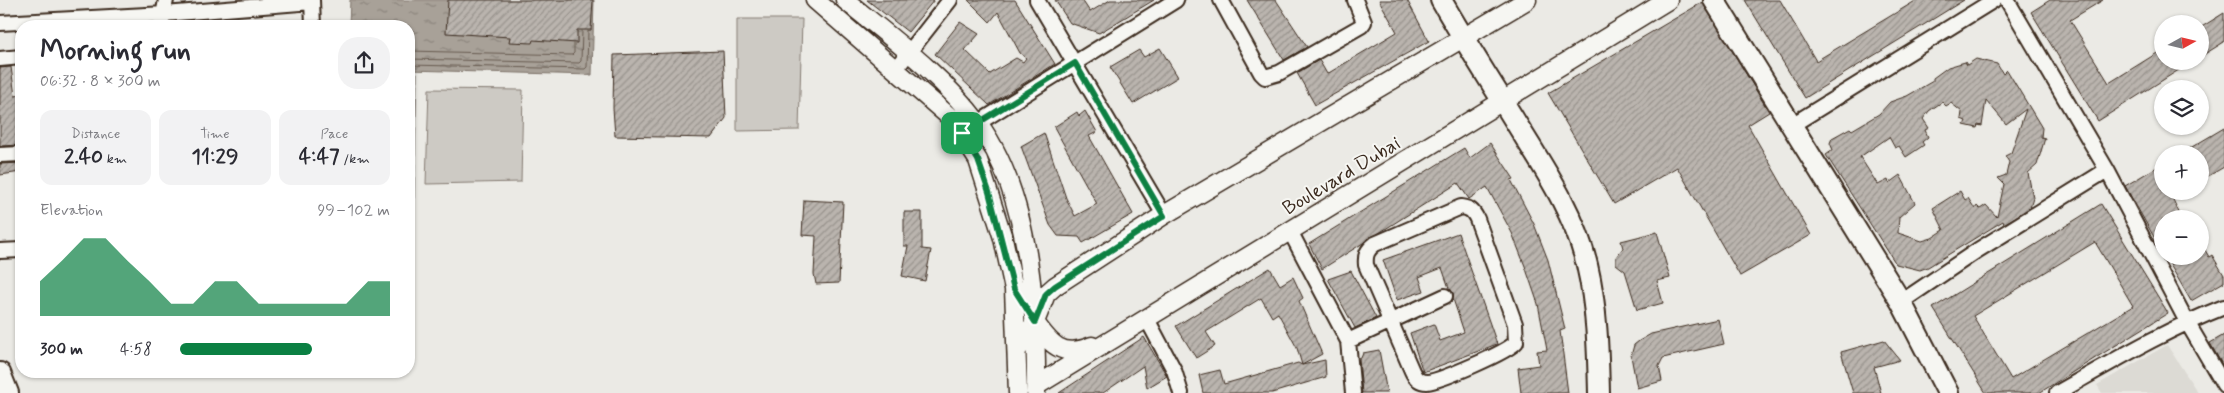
<!DOCTYPE html>
<meta charset="utf-8">
<style>
body{margin:0;font-family:Mynerve,sans-serif;background:#f2f2f3;color:#2b2b33;height:100vh;display:flex;flex-direction:column;font-size:19px;white-space:nowrap}
*{box-sizing:border-box;margin:0}
p{font-size:16px;color:#7c7c81}
.icon{flex:none;width:28px;height:28px;fill:none;stroke:currentColor;stroke-width:2;stroke-linecap:round;stroke-linejoin:round}
.map{position:relative;flex:1;overflow:hidden}
.panel{position:absolute;left:15px;top:20px;width:400px;height:358px;display:flex;flex-direction:column;background:#fff;border-radius:20px;box-shadow:0 1px 4px #0004}
.panel>*{flex:none}
.needle{width:32px;rotate:82deg}
.tools{position:absolute;left:2154px;top:15px;display:grid;gap:10px}
.tools a{display:grid;place-items:center;width:55px;height:55px;border-radius:50%;background:#fff;box-shadow:0 1px 4px #0004;font-size:25px}
.pin{position:absolute;display:grid;place-items:center;width:42px;height:42px;color:#fff;margin:-21px;border-radius:10px;box-shadow:0 2px 8px #0006}
.round{display:grid;place-items:center;flex:none;width:52px;height:52px;border-radius:20px;background:#f2f2f3}
.head{display:flex;align-items:center;justify-content:space-between;height:85px;padding:0 25px}
h1{font-size:28px;font-weight:800;line-height:38px}
.figures{display:grid;grid-template-columns:repeat(3,1fr);gap:8px;height:85px;padding:5px 25px}
.figures div{display:grid;align-content:center;border-radius:12px;background:#f2f2f3;text-align:center}
.figures b{font-size:21px;font-weight:800}
.figures small{font-size:14px;font-weight:400}
.figures p{font-size:14px}
.chart{height:140px;padding:10px 25px}
.chart p{display:flex;justify-content:space-between}
.chart svg{width:100%;height:90px;margin-top:5px;fill:#0b8043;opacity:.7}
ul{padding:0 25px;list-style:none;font-size:16px}
li{display:grid;grid-template-columns:80px 60px 1fr;align-items:center;height:38px}
li i{height:12px;border-radius:6px;background:#0b8043}
.map>svg:first-child{display:block}
</style>
<div class="map">
<svg width="2224" height="393" viewBox="0 0 2224 393">
<defs>
<pattern id="water-ripples" width="26" height="14" patternUnits="userSpaceOnUse" patternTransform="scale(1.25)"><rect width="26" height="14" fill="#a8a198"/><path d="M2 4q2-2 4 0t4 0M15 11q2-2 4 0t4 0" fill="none" stroke="#8a837b"/></pattern>
<pattern id="building-hatch" width="6" height="6" patternUnits="userSpaceOnUse" patternTransform="scale(1.25)"><rect width="6" height="6" fill="#bab4ae"/><path d="M-1 1l2-2M0 6l6-6M5 7l2-2" fill="none" stroke="#98938d"/></pattern>
</defs>
<rect width="100%" height="100%" fill="#ebeae5"/>
<filter id="ink" filterUnits="userSpaceOnUse"><feTurbulence type="fractalNoise" baseFrequency=".02" numOctaves="2"/><feDisplacementMap in="SourceGraphic" scale="10" xChannelSelector="R" yChannelSelector="G"/><feConvolveMatrix kernelMatrix="1 2 1 2 8 2 1 2 1" color-interpolation-filters="sRGB"/></filter>
<g filter="url(#ink)">
<!-- built -->
<path fill="#dcdad4" d="M 2167,345 L 2198,393 L 2102,393 L 2097,385 Z"/>
<!-- grass -->
<path fill="#cdcac4" stroke="#847a71" d="M 737,19 L 802,19 L 799,130 L 737,131 Z
M 409,72 L 417,73 L 414,199 L 409,199 Z
M 429,89 L 523,90 L 521,182 L 426,184 Z"/>
<!-- water -->
<path fill="url(#water-ripples)" stroke="#7c7167" d="M 350,0 L 594,0 L 592,75 L 409,70 L 409,26 L 349,26 Z"/>
<g fill="none" stroke-linecap="round" stroke-linejoin="round">
<!-- shore -->
<path stroke="#675a4f" stroke-width="1" d="M 409,51 L 572,55 L 574,53 L 574,44
M 409,59 L 579,63 L 581,61 L 582,31
M 409,65 L 585,69 L 587,67 L 588,31"/>
</g>
<!-- building -->
<path fill="url(#building-hatch)" stroke="#3b2a1e" fill-rule="evenodd" d="M 448,0 L 593,0 L 591,30 L 577,30 L 577,43 L 533,40 L 532,43 L 509,42 L 510,37 L 446,33 Z
M 867,0 L 934,0 L 908,32 Z
M 968,0 L 1015,0 L 1055,64 L 989,105 L 935,54 L 960,22 L 979,34 L 965,50 L 990,74 L 1016,58 L 1023,62 L 1026,58 L 1020,53 L 998,12 L 990,22 Z
M 1055,0 L 1082,0 L 1090,12 L 1110,0 L 1154,0 L 1099,33 L 1070,23 Z
M 1247,0 L 1276,0 L 1307,47 L 1284,60 Z
M 1379,0 L 1407,0 L 1429,41 L 1315,105 L 1297,73 L 1319,60 L 1327,74 L 1397,32 Z
M 1745,0 L 1780,0 L 1816,61 L 1917,0 L 1964,0 L 1805,98 Z
M 2050,0 L 2103,0 L 2070,20 L 2109,83 L 2162,50 L 2162,61 L 2193,61 L 2098,121 L 2031,12 Z
M 1703,2 L 1769,112 L 1748,125 L 1811,235 L 1740,276 L 1677,167 L 1614,204 L 1548,93 Z
M 2224,13 L 2224,42 L 2200,57 L 2200,28 Z
M 1160,48 L 1178,77 L 1133,104 L 1110,67 L 1139,50 L 1144,57 Z
M 723,51 L 726,118 L 711,138 L 615,136 L 613,108 L 614,55 Z
M 1976,59 L 1997,64 L 2003,74 L 2007,70 L 2042,128 L 2041,137 L 2045,138 L 2037,165 L 2028,173 L 2033,198 L 2030,208 L 2004,224 L 2003,221 L 1928,267 L 1920,270 L 1896,264 L 1826,155 L 1833,150 L 1830,143 L 1832,138 L 1850,128 L 1852,130 L 1879,114 L 1890,102 L 1907,96 L 1933,81 L 1933,78 L 1948,67 L 1965,62 L 1967,65 ZM 1986,100 L 2006,124 L 2026,109 L 2011,153 L 2005,156 L 2009,162 L 2006,175 L 1998,178 L 2004,184 L 1997,217 L 1986,205 L 1980,209 L 1977,206 L 1975,209 L 1968,198 L 1965,200 L 1960,191 L 1933,208 L 1944,230 L 1932,238 L 1922,241 L 1898,233 L 1899,217 L 1915,203 L 1900,175 L 1889,183 L 1888,180 L 1878,185 L 1860,157 L 1889,137 L 1895,148 L 1899,146 L 1906,157 L 1924,145 L 1922,142 L 1928,137 L 1925,130 L 1929,128 L 1923,119 L 1929,111 L 1942,102 L 1946,106 L 1951,103 L 1962,112 L 1961,119 L 1966,121 L 1964,125 L 1977,128 L 1978,125 L 1982,126 Z
M 11,67 L 15,96 L 21,95 L 21,145 L 0,146 L 0,68 Z
M 1085,111 L 1097,132 L 1089,136 L 1133,214 L 1083,243 L 1079,237 L 1058,236 L 1050,225 L 1021,146 L 1044,133 L 1066,198 L 1075,216 L 1097,204 L 1054,127 L 1077,112 L 1079,116 Z
M 2224,128 L 2224,167 L 2205,178 L 2200,169 L 2200,154 L 2180,154 Z
M 1490,143 L 1514,179 L 1511,180 L 1534,224 L 1548,260 L 1565,329 L 1560,331 L 1568,393 L 1521,393 L 1518,368 L 1539,365 L 1537,351 L 1547,350 L 1538,304 L 1525,266 L 1512,233 L 1487,187 L 1469,199 L 1458,183 L 1322,269 L 1309,244 L 1464,148 L 1470,158 Z
M 21,163 L 21,172 L 0,175 L 0,164 Z
M 2162,164 L 2162,191 L 2169,191 L 2182,219 L 2162,219 L 2162,251 L 2125,186 Z
M 804,200 L 843,202 L 839,283 L 816,284 L 814,274 L 816,236 L 802,235 Z
M 2101,204 L 2168,313 L 2039,393 L 1986,393 L 1933,308 ZM 2095,242 L 2133,306 L 2011,379 L 1973,316 Z
M 904,212 L 922,212 L 922,249 L 931,250 L 925,281 L 902,276 L 908,246 L 904,246 Z
M 1657,232 L 1670,278 L 1657,281 L 1663,303 L 1637,310 L 1625,271 L 1616,264 L 1616,257 L 1623,248 L 1621,241 Z
M 1458,233 L 1497,344 L 1423,372 L 1410,333 L 1434,324 L 1440,341 L 1464,332 L 1453,299 L 1453,293 L 1449,288 L 1442,268 L 1419,277 L 1424,291 L 1397,300 L 1383,260 Z
M 2200,241 L 2209,257 L 2212,255 L 2224,275 L 2224,282 L 2191,301 L 2165,256 L 2200,256 Z
M 1270,268 L 1280,285 L 1293,277 L 1303,298 L 1299,301 L 1322,354 L 1302,365 L 1325,360 L 1326,377 L 1272,393 L 1203,393 L 1199,375 L 1220,370 L 1224,384 L 1298,363 L 1302,365 L 1297,348 L 1278,313 L 1272,317 L 1261,298 L 1206,332 L 1215,346 L 1196,358 L 1176,326 Z
M 1351,271 L 1376,318 L 1355,328 L 1328,279 Z
M 1718,319 L 1724,344 L 1663,358 L 1659,366 L 1662,381 L 1637,388 L 1631,356 L 1634,345 L 1639,341 L 1651,334 Z
M 2224,335 L 2224,368 L 2210,343 Z
M 1144,337 L 1167,376 L 1147,388 L 1143,366 L 1103,393 L 1059,393 Z
M 1884,340 L 1900,360 L 1874,367 L 1881,393 L 1853,393 L 1841,352 Z
M 1379,350 L 1387,393 L 1362,393 L 1359,359 L 1361,358 L 1363,353 Z"/>
<g fill="none" stroke-linecap="round" stroke-linejoin="round">
<defs>
<path id="minor" d="M 312,0 L 313,26
M 1037,0 L 1164,215
M 1221,0 L 1261,73 L 1265,77 L 1279,73 L 1361,26 L 1364,22 L 1355,0
M 2007,0 L 2107,170 L 2187,322 L 2224,385
M 0,23 L 165,14 L 312,2
M 161,26 L 166,0
M 0,59 L 21,57
M 896,69 L 950,0
M 1792,125 L 1994,0
M 962,133 L 1176,0
M 0,155 L 21,154
M 1461,207 C 1470,208 1473,211 1477,219 L 1515,324 L 1516,342 C 1508,352 1440,381 1427,382 C 1419,382 1415,378 1412,371 L 1366,265 C 1365,255 1367,250 1375,244 Z
M 1290,231 L 1348,341 L 1353,393
M 0,251 L 21,250
M 1901,302 L 1978,250 L 2107,170
M 1147,319 L 1174,370 L 1181,393
M 1348,341 L 1445,296
M 2057,393 C 2112,362 2165,330 2224,307"/>
<path id="tertiary" d="M 815,0 L 951,118 L 978,160 L 1003,238 L 1014,289 L 1018,393
M 845,0 C 891,38 942,75 978,123 C 1030,194 1037,308 1036,393
M 1034,321 C 1050,344 1062,359 1092,346
M 1018,349 L 1035,322 L 1046,294 L 1055,286 L 1164,215 L 1527,0
M 1036,386 L 1668,0"/>
<path id="secondary" d="M 1441,0 C 1468,47 1498,93 1526,139 C 1551,179 1576,219 1587,265 C 1597,307 1598,350 1599,393
M 1714,0 L 1901,302 L 1948,393
M 0,373 L 8,393"/>
</defs>
<!-- minor casing -->
<use href="#minor" stroke="#3b2a1e" stroke-width="18"/>
<!-- tertiary casing -->
<use href="#tertiary" stroke="#3b2a1e" stroke-width="21"/>
<!-- secondary casing -->
<use href="#secondary" stroke="#3b2a1e" stroke-width="24"/>
<!-- minor -->
<use href="#minor" stroke="#f6f6f2" stroke-width="14"/>
<!-- tertiary -->
<use href="#tertiary" stroke="#f6f6f2" stroke-width="18"/>
<!-- secondary -->
<use href="#secondary" stroke="#f6f6f2" stroke-width="20"/>
</g>
</g>
<g fill="none" stroke-linecap="round" stroke-linejoin="round" filter="url(#ink)">
<defs>
<path id="route" d="M 1075,63 L 1164,216 L 1055,286 L 1046,294 L 1035,322 L 1014,289 L 989,192 L 978,160 L 962,133 Z"/>
</defs>
<!-- route casing -->
<use href="#route" stroke="#fff" stroke-width="10"/>
<!-- route -->
<use href="#route" stroke="#0b8043" stroke-width="6"/>
</g>
<g text-anchor="middle" stroke-width="4" stroke-linejoin="round" paint-order="stroke">
<!-- street labels -->
<g font-size="20" fill="#3b2a1e" stroke="#f6f6f2">
<text transform="translate(1341 175) rotate(-31)" y="7">Boulevard Dubai</text>
</g>
</g>
</svg>
<div class="tools">
<a><svg class="needle" viewBox="-14 -14 28 28"><path d="M0-13l5 13h-10z" fill="#e53935"/><path d="M0 13l5-13h-10z" fill="#7c7c81"/></svg></a>
<a><svg class="icon" aria-label="layers" viewBox="0 0 24 24"><path d="M12 4l9 5-9 5-9-5zM3 14l9 5 9-5"/></svg></a>
<a>+</a>
<a>−</a>
</div>
<div class="pin" style="left:962px;top:133px;background:#1e9e55"><svg class="icon" aria-label="arrive" viewBox="0 0 24 24"><path d="M6 21V4h12l-3 4 3 4H6"/></svg></div>
<section class="panel">
<div class="head"><div><h1>Morning run</h1><p>06:32 · 8 × 300 m</p></div><a class="round"><svg class="icon" aria-label="share" viewBox="0 0 24 24"><path d="M12 15V3M7 8l5-5 5 5M5 13v7h14v-7"/></svg></a></div>
<div class="figures">
<div><p>Distance</p><b>2.40<small> km</small></b></div>
<div><p>Time</p><b>11:29</b></div>
<div><p>Pace</p><b>4:47<small> /km</small></b></div>
</div>
<div class="chart"><p><span>Elevation</span>99–102 m</p>
<svg viewBox="0 0 160 44" preserveAspectRatio="none"><path d="M0 44V27L10 17L20 6L30 6L40 17L50 27L60 38L70 38L80 27L90 27L100 38L110 38L120 38L130 38L140 38L150 27L160 27V44z"/></svg>
</div>
<ul>
<li><b>300 m</b>4:58<i style="width:63%"></i></li>
</ul>
</section>
</div>
